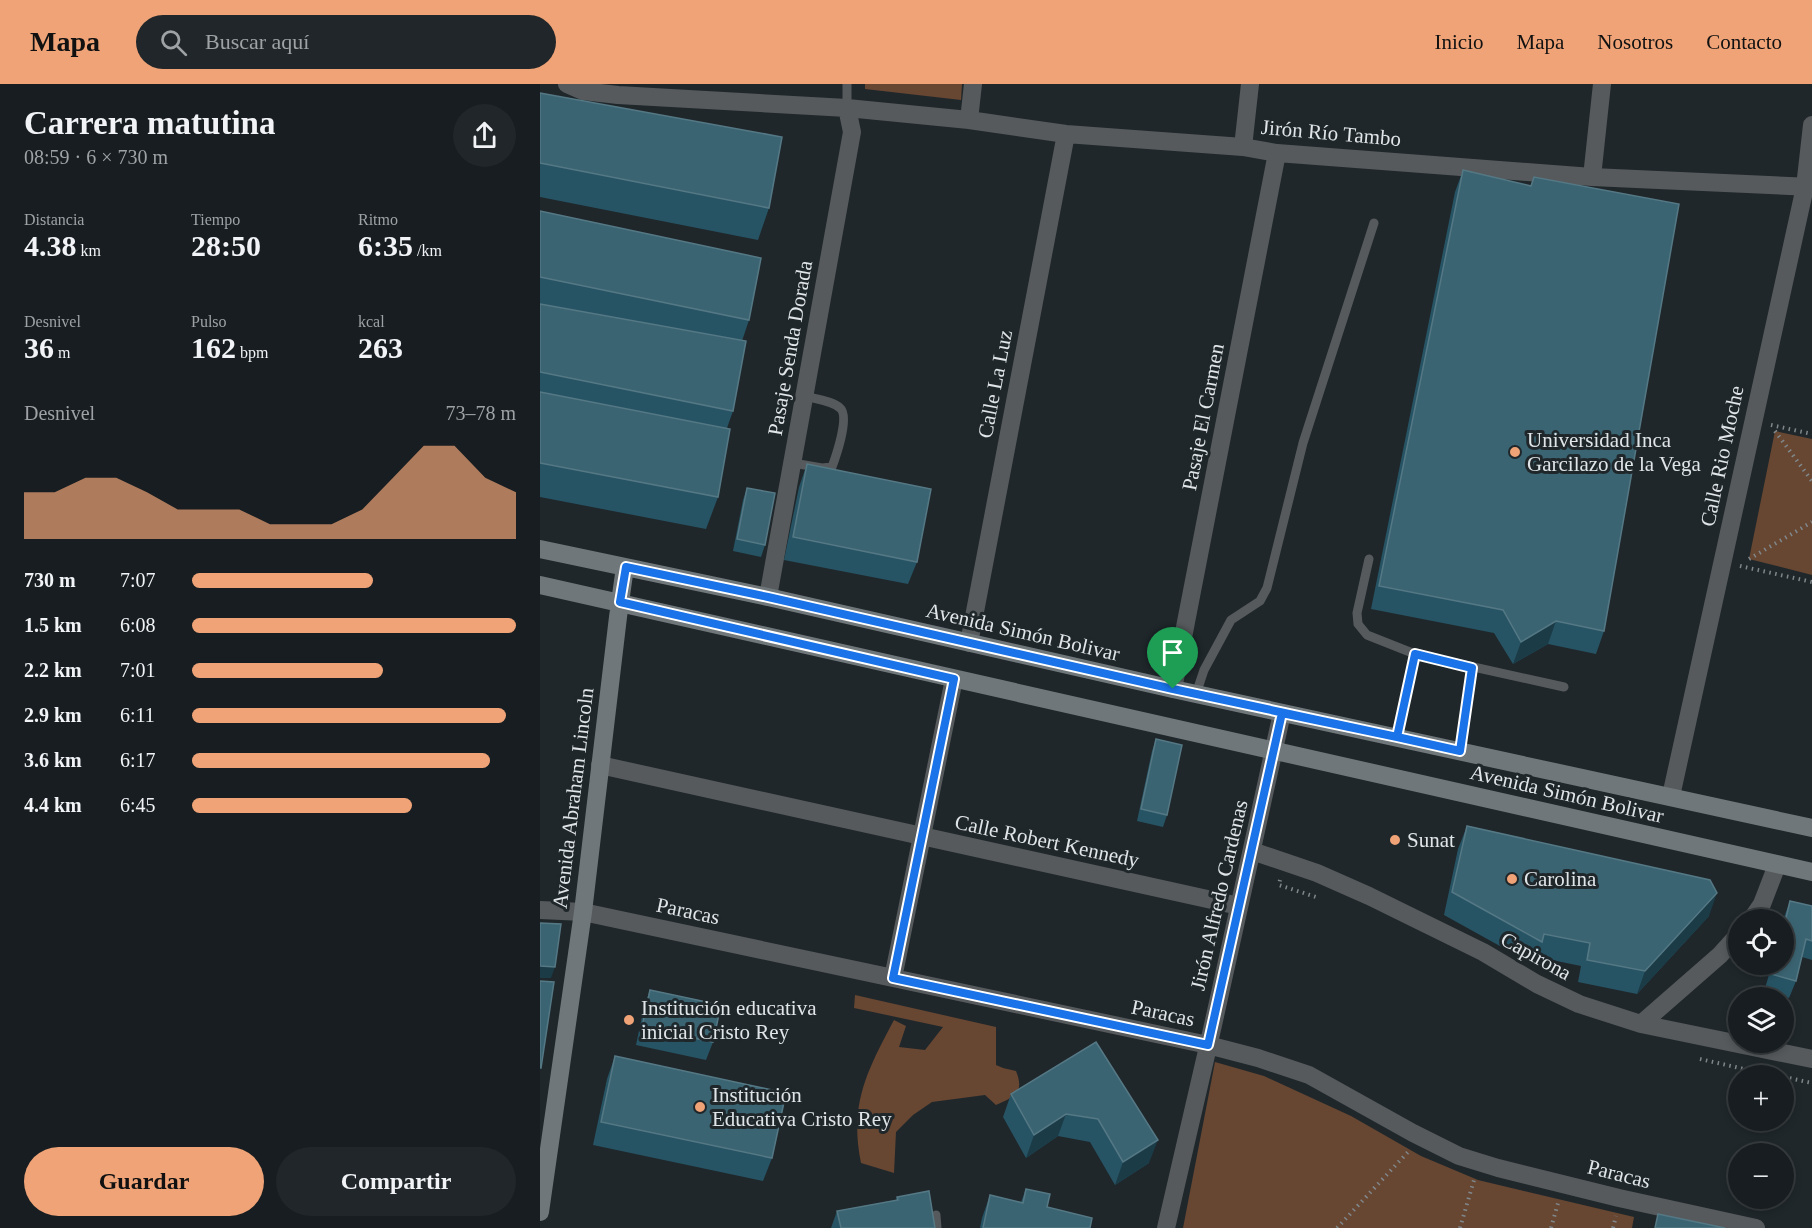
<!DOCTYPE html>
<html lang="es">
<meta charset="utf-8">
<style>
body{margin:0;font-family:"Times New Roman",serif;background:#202629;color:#f1f3f6;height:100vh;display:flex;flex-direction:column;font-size:22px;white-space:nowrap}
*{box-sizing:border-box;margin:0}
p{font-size:20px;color:#9ea2a5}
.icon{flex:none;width:33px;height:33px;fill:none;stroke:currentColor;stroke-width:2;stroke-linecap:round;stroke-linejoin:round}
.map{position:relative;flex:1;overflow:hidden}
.sheet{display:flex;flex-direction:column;background:#171d20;width:540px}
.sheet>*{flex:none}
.buttons{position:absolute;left:1188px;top:825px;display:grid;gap:12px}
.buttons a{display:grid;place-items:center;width:66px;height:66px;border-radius:50%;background:#171d20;box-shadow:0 3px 9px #0003,0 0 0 2px #363b3e;font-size:30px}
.pin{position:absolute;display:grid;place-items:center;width:51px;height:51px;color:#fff;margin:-62px -26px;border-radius:50% 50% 50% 0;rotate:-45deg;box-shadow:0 0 6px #0007}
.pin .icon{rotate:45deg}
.round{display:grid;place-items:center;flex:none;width:63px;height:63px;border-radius:32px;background:#202629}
.head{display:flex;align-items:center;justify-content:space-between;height:102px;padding:0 24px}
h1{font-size:33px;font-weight:700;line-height:45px}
.figures{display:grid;grid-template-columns:repeat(3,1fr);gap:9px;height:102px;padding:6px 24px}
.figures div{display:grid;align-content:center}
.figures b{font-size:30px;font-weight:700}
.figures small{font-size:16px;font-weight:400}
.figures p{font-size:16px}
.chart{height:168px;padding:12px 24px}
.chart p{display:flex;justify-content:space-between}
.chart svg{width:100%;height:108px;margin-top:6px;fill:#efa377;opacity:.7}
.primary-button{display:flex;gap:12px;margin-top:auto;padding:12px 24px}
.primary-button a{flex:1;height:69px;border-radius:36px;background:#efa377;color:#111;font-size:24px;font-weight:700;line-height:69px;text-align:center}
.primary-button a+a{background:#202629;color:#f1f3f6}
ul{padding:0 24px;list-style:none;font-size:20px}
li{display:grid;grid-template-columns:96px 72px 1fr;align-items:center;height:45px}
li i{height:15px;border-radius:8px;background:#efa377}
header{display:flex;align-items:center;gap:36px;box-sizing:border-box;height:84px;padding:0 30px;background:#efa377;color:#111}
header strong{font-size:28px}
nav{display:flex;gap:33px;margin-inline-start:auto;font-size:21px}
.search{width:420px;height:54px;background:#202629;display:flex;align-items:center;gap:15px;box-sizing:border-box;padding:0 21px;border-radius:33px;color:#9ea2a5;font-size:22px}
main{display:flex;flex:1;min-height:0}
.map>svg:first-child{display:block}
</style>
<header>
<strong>Mapa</strong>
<div class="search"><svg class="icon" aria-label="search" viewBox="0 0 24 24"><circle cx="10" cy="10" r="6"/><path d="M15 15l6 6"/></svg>Buscar aquí</div>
<nav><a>Inicio</a><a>Mapa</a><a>Nosotros</a><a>Contacto</a></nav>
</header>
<main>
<section class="sheet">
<div class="head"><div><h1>Carrera matutina</h1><p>08:59 · 6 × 730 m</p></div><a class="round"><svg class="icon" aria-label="share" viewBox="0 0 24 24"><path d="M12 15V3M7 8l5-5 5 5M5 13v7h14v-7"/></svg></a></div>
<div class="figures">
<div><p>Distancia</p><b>4.38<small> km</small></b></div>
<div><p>Tiempo</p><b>28:50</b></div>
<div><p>Ritmo</p><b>6:35<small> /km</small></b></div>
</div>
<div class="figures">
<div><p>Desnivel</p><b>36<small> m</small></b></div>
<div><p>Pulso</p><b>162<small> bpm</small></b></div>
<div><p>kcal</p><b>263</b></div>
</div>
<div class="chart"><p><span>Desnivel</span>73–78 m</p>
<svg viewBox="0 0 160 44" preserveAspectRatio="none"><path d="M0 44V25L10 25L20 19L30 19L40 25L50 32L60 32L70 32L80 38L90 38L100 38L110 32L120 19L130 6L140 6L150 19L160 25V44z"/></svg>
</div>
<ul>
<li><b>730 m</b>7:07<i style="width:56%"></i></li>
<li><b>1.5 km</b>6:08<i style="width:100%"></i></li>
<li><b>2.2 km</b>7:01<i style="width:59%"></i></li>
<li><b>2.9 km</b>6:11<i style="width:97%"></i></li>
<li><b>3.6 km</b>6:17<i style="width:92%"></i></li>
<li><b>4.4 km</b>6:45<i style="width:68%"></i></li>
</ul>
<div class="primary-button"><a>Guardar</a><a>Compartir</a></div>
</section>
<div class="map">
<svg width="1272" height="1144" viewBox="0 0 1272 1144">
<rect width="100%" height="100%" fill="#1f272b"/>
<!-- green -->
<path fill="#674632" d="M 325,0 L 422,0 L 421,16 L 325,5 Z
M 1235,347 L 1272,355 L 1272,491 L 1209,475 Z
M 315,911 L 456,943 L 456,981 L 463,984 L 476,987 C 485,1009 474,1013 456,1021 L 445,1011 L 392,1018 L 373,1031 L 356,1048 L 354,1089 L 321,1079 C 309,1020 327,987 354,936 L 366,942 L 359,963 L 385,966 L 403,943 L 314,924 Z
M 675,978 L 724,992 L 811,1032 L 881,1072 L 938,1096 L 1094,1133 L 1092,1144 L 643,1144 Z"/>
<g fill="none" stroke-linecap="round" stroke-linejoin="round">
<!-- path -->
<path stroke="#80878a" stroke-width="4" stroke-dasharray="1.5 4.5" stroke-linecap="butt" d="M 1231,341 L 1272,350
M 1235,347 L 1272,397
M 1209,475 L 1272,438
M 1200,482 L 1272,498
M 740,796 L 739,801 L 776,813
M 1160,975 L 1235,992
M 1244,993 L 1272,999
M 797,1144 L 868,1068
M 920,1144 L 934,1096
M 1011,1144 L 1018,1119
M 1073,1144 L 1076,1132"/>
<!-- lane -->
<path stroke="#565a5c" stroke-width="9" d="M 307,24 L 307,0
M 253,379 L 282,384 L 292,383 C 296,372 310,332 300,324 C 293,317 275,315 265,312
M 829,475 L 817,529 L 818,540 L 827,551 L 875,570 L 1024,603
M 656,610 L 664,586 L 691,536 L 720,517 L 727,504 L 763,359 L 834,139
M 857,653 L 875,570
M 919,667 L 932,583
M 396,1131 L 397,1144"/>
<!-- street -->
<path stroke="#565a5c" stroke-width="18" d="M 27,0 L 43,7 L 78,11 L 307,24 L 429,36 L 526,50 L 703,63 L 737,69 L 1052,93 L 1272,103
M 429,36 L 433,0
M 703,63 L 710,0
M 1052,93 L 1062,0
M 228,513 L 312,48 L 307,24
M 429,559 L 526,50
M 633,605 L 737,69
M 60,681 L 699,822
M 1131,712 L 1265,103 L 1272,41
M 712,767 L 777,789 L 829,812 L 943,868 L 997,900 L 1039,920 L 1101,940 L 1272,975
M 0,826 L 43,828 L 668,961 L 718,974 L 769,991 L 873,1049 L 919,1072 L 958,1084 L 1079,1114 L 1216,1144
M 1211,836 L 1222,820 L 1237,781
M 353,894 L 414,595
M 1101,940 L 1180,871 L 1198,851
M 626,1144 L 673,941 L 742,629"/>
<!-- secondary -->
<path stroke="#70777a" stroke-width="18" d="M 0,465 L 228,513 L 633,605 L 1272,744
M 0,501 L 1272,788
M 0,1128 L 43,828 L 78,533 L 85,483"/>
</g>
<!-- wall -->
<path fill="#275464" d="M 0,9 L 229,124 L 218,156 L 0,113 Z
M 923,86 L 1064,547 L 1056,570 L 1008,560 L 973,580 L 954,549 L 831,525 L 915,108 Z
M 0,127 L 209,236 L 202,257 L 193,327 L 187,344 L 178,413 L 166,445 L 0,413 Z
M 267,380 L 377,478 L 368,500 L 244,476 L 259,403 Z
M 207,404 L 225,461 L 221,473 L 193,467 L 203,416 Z
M 616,655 L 627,731 L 623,743 L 597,737 L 612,667 Z
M 927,742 L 1169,832 L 1097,910 L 1038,898 L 1041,882 L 997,873 L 994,881 L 904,831 L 918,765 Z
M 1250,817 L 1272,822 L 1272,876 L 1262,873 L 1256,897 L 1249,914 L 1224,908 L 1232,880 L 1244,880 L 1243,836 Z
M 110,906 L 173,958 L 166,976 L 96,961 L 104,923 Z
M 556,958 L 609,1079 L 575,1101 L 550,1058 L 518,1052 L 486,1074 L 463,1033 L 471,1010 Z
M 75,972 L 232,1074 L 223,1097 L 53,1061 L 67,995 Z
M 486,1105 L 507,1123 L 550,1144 L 440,1144 L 442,1134 L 450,1111 L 481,1118 Z
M 357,1113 L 395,1144 L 291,1144 L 297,1127 L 356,1116 Z"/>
<!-- shaded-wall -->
<path fill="#1b3b47" d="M 1016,537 L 1008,560 L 973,580 L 981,558 Z
M 1177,809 L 1169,832 L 1097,910 L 1105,887 Z
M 0,882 L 15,883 L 11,894 L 0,894 Z
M 526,1030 L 518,1052 L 486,1074 L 494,1051 Z
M 618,1056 L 609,1079 L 575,1101 L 583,1078 Z"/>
<!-- building -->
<path fill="#3b6472" stroke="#557885" stroke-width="1.5" d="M 0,9 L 242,53 L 229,124 L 0,79 Z
M 923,86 L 991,102 L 994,93 L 1139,120 L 1064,547 L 1016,537 L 981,558 L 963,526 L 839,502 Z
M 0,127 L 221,174 L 209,236 L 0,193 Z
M 0,220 L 206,257 L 193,327 L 0,288 Z
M 0,308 L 190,345 L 178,413 L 0,379 Z
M 267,380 L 391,405 L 377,478 L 253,453 Z
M 207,404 L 235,409 L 225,461 L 197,455 Z
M 616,655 L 642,661 L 627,731 L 601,725 Z
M 927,742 L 1170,796 L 1177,809 L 1105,887 L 1047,876 L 1050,859 L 1004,850 L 1002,858 L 912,808 Z
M 1250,817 L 1272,822 L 1272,857 L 1266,855 L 1256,897 L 1231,890 L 1233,880 L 1244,880 L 1244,842 Z
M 0,839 L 21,840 L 15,883 L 0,882 Z
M 0,897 L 14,898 L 1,984 L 0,984 Z
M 110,906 L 181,921 L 173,958 L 102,943 Z
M 556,958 L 618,1056 L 583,1078 L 558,1035 L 526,1030 L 494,1051 L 471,1010 Z
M 75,972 L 246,1009 L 232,1074 L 61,1038 Z
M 486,1105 L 510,1110 L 507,1123 L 552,1134 L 550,1144 L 443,1144 L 450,1111 L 483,1119 Z
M 389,1107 L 395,1144 L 301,1144 L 297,1127 L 358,1116 L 357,1113 Z
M 1118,1130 L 1185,1144 L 1115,1144 Z"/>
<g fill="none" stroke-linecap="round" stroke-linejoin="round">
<defs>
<path id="route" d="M 633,605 L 228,513 L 86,483 L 80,518 L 414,595 L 353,894 L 668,961 L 742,629 L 857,653 L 875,570 L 932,584 L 920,667 L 857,653 L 633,605"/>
</defs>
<!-- route casing -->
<use href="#route" stroke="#fff" stroke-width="12"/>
<!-- route -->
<use href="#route" stroke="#1a73e8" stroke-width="8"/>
</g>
<!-- markers -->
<g fill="#efa377" stroke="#1f272b" stroke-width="2">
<circle cx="975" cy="368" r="6"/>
<circle cx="855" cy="756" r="6"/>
<circle cx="972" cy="795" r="6"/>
<circle cx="89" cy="936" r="6"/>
<circle cx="160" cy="1023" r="6"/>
</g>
<g text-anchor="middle" stroke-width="6" stroke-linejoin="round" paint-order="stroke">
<!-- street labels -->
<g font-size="21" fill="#e0e5e8" stroke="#1f272b">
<text transform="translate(791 49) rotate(5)" y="7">Jirón Río Tambo</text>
<text transform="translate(250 264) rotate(-80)" y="7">Pasaje Senda Dorada</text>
<text transform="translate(455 300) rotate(-79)" y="7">Calle La Luz</text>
<text transform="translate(663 333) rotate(-79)" y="7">Pasaje El Carmen</text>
<text transform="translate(1182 372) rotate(-78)" y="7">Calle Rio Moche</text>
<text transform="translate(483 548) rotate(13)" y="7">Avenida Simón Bolivar</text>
<text transform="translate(1027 710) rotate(13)" y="7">Avenida Simón Bolivar</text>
<text transform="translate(33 714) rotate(-83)" y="7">Avenida Abraham Lincoln</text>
<text transform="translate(507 757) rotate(12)" y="7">Calle Robert Kennedy</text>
<text transform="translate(679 811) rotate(-77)" y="7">Jirón Alfredo Cardenas</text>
<text transform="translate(148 827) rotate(12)" y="7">Paracas</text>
<text transform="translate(996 872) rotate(29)" y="7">Capirona</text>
<text transform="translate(623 929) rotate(12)" y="7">Paracas</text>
<text transform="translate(1079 1090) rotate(14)" y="7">Paracas</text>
</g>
<!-- poi labels -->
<g font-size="21" fill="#e0e5e8" stroke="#1f272b" text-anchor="start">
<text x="987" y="363">Universidad Inca<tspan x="987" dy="24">Garcilazo de la Vega</tspan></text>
<text x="867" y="763">Sunat</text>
<text x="984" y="802">Carolina</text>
<text x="101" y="931">Institución educativa<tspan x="101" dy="24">inicial Cristo Rey</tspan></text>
<text x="172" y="1018">Institución<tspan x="172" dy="24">Educativa Cristo Rey</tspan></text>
</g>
</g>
</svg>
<div class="buttons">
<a><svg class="icon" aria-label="locate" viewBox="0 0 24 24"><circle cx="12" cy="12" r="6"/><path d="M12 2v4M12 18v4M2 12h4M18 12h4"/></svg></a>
<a><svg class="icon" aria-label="layers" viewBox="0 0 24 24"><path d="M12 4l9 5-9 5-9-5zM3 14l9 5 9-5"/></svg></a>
<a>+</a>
<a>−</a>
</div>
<div class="pin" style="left:633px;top:605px;background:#1e9e55"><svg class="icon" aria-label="arrive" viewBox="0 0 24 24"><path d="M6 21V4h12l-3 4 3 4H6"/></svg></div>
</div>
</main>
